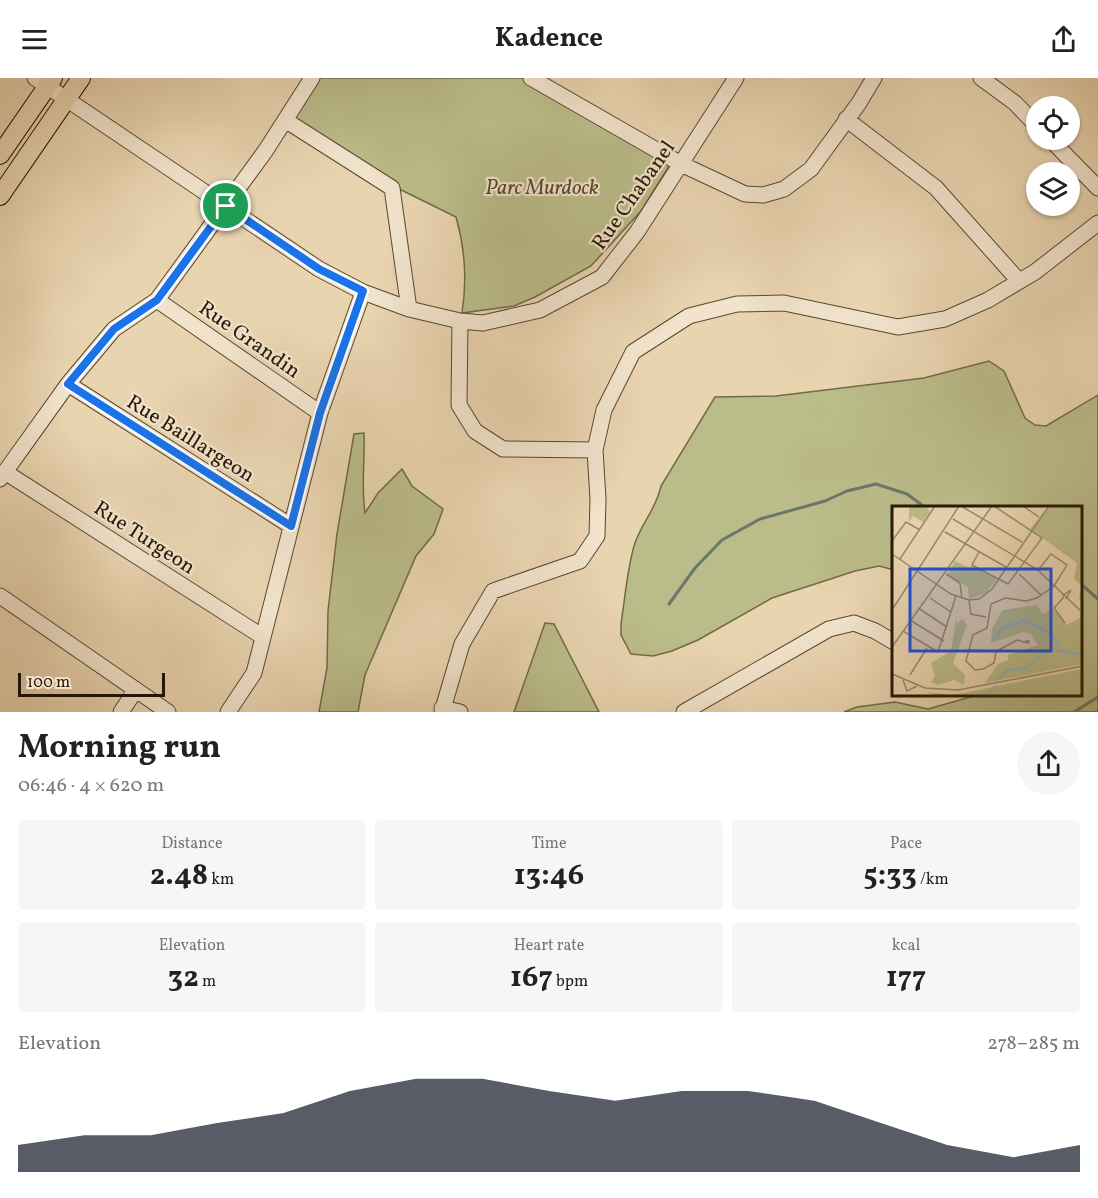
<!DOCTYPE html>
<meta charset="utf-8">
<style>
body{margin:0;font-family:Vollkorn,serif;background:#f6f6f6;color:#222;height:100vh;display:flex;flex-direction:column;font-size:22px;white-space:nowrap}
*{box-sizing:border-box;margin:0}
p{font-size:20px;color:#767676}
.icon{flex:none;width:33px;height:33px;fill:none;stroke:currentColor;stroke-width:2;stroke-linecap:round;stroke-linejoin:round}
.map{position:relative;height:634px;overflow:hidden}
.details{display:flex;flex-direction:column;background:#fff;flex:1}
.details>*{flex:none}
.fabs{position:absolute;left:1026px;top:18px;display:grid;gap:12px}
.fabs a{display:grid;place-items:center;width:54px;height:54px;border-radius:50%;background:#fff;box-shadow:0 2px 4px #0004;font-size:30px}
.scale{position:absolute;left:18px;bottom:15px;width:147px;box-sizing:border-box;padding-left:6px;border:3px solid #271806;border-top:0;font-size:16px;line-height:21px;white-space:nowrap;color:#271806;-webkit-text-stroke:4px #f1e3cc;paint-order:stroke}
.pin{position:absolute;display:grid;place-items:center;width:51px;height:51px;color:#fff;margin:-26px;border:3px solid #fff;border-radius:50%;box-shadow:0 2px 6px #0007}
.round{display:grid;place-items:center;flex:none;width:63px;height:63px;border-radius:32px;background:#f6f6f6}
.summary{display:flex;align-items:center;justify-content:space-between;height:102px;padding:0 18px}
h1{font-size:33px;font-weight:700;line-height:45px}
.metrics{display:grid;grid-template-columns:repeat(3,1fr);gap:9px;height:102px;padding:6px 18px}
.metrics div{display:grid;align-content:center;border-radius:6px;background:#f6f6f6;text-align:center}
.metrics b{font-size:30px;font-weight:700}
.metrics small{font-size:16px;font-weight:400}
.metrics p{font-size:16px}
.chart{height:168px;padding:12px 18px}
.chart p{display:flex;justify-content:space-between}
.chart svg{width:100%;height:108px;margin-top:6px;fill:#111827;opacity:.7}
header{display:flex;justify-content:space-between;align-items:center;height:78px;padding:0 18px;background:#fff;font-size:27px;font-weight:700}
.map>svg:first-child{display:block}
</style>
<header><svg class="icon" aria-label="menu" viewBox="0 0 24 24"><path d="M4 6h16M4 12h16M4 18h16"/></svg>Kadence<svg class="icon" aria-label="share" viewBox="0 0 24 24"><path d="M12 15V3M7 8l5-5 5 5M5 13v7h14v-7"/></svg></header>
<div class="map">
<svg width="1098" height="634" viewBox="0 0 1098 634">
<rect width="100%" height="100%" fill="#e9d4b0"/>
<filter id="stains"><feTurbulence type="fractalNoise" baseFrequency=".00333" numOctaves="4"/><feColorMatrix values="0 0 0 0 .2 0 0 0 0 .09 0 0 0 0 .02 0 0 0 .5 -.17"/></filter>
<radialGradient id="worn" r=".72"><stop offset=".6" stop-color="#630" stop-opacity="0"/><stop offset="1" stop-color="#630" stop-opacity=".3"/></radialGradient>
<!-- green -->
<path fill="#babc89" stroke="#706a48" stroke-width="1.5" d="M 316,0 L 532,0 L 673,82 L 641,133 L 591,188 L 535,219 L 514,228 L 462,235 C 467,203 465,170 456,139 L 373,98 L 289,44 Z
M 989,283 L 1004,293 L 1025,340 L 1035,347 L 1046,348 L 1098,317 L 1098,634 L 844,634 L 857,629 L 895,624 L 928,631 L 974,618 L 1082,618 L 1082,430 L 894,430 L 894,492 L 879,488 L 855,493 L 772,520 L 698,562 L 672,573 L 653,578 L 631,576 L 621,557 L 621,546 C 625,520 627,493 634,468 C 641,445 656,432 661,408 L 715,319 L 776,318 L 924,300 Z
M 364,355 C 365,382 361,408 365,435 L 378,415 L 402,391 L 412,408 L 443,431 L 434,456 L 416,478 L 365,597 L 358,634 L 319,634 L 327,590 L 328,533 L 337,456 L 354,356 Z
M 545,545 L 554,546 L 599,634 L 514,634 Z"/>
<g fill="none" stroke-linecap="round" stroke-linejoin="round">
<!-- stream -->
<path stroke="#6b776c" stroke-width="3" d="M 1082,507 L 1098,521
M 669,526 L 695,490 L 722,462 L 760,441 L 825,423 L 847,413 L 876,406 L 907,416 L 926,430
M 1074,634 L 1098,619"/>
<defs>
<path id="minor" d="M 35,0 L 319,191 L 363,214 L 409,231 L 460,243 L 483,245 L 540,232 L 602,199 L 637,154 L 736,0
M 531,0 L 681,86 L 745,116 L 763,117 L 784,111 L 811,91 L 859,25 L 874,0
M 981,0 L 1015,25 L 1036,47
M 846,41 L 936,110 L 1019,203
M 285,42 L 392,110 L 409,231
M 1051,62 L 1098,110
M 157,222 L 320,335
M 460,243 L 459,327 L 475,353 L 503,371 L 595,372
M 68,306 L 291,448
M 5,394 L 263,559
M 0,401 L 68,306 L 114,251 L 157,222 L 266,72 L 312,0
M 0,518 L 168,634
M 442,630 L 460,634
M 121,634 L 135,613
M 228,634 L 254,595 L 320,335 L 363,214
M 442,634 L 462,566 L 493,513 L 580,483 L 597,458 L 598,421 L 595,372 L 604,332 L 633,274 L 689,238 L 737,226 L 784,225 L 898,249 L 945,241 L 988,222 L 1035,194 L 1098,145
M 684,634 L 829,551 L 854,545 L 875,553 L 894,564"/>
<path id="major" d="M 0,77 L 53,0
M 0,118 L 81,0"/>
</defs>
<!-- minor casing -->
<use href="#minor" stroke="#584730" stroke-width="17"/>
<!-- major casing -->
<use href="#major" stroke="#271806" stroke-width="20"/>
<!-- minor -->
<use href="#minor" stroke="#f1e3cc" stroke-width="15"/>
<!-- major -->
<use href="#major" stroke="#e9d4b0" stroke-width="18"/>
</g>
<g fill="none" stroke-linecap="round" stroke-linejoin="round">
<defs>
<path id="route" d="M 226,128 L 319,191 L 363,213 L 320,335 L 291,448 L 68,306 L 114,251 L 157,222 Z"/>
</defs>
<!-- route casing -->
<use href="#route" stroke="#fff" stroke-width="12"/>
<!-- route -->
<use href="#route" stroke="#1a73e8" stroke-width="8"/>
</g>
<g text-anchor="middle" stroke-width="4.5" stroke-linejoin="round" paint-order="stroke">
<!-- park labels -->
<g font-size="21" font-style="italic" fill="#53492d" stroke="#f1e3cc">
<text x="542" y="116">Parc Murdock</text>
</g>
<!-- street labels -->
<g font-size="21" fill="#271806" stroke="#f1e3cc">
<text transform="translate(633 117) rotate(-55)" y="7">Rue Chabanel</text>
<text transform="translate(250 261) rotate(35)" y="7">Rue Grandin</text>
<text transform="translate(191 360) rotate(32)" y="7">Rue Baillargeon</text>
<text transform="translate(145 459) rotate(33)" y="7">Rue Turgeon</text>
</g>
</g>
<!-- overview -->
<g transform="translate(892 428)">
<rect width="190" height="190" fill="#e9d4b0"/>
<path d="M 17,0 L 34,0 L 38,6 L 31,16 L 21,10 L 17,16 ZM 157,0 L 190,0 L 190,98 L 187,92 L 190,80 L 182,73 L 185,57 L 138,23 ZM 63,55 L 78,62 L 80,59 L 105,73 L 94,87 L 77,93 L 76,81 L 55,69 ZM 145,99 L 151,108 L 161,103 L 175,119 L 190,111 L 190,158 L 93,177 L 106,158 L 116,154 L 116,149 L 146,139 L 139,128 L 131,126 L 99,137 L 100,123 L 110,104 ZM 65,109 L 65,118 L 70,113 L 75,119 L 61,157 L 73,169 L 72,179 L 62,174 L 46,179 L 39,176 L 43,170 L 39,157 L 59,145 ZM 190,163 L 190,190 L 43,190 L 35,186 L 61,189 Z" fill="#babc89"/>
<path fill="none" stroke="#98b7b0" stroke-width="3" d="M 104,131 L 111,122 L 131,115 L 149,122 L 164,134 L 167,142M 106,173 L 115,164 L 133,162 L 159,143 L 191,149M 86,190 L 94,190 L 104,180"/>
<path fill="none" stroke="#9b896c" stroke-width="1.5" d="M 69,0 L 130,36M 131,0 L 147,11M 61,13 L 146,64 L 191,107M 53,26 L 114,61M 0,35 L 14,16 L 28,24M 87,46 L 80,59 L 116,78 L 150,32 L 102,0M 0,48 L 59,88 L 77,94 L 87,93 L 100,83 L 157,0M 8,53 L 43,0M 54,68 L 68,77 L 70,93M 127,68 L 149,89M 170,90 L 179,84 L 174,93M 172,91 L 162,102 L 173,117M 38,92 L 59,106M 77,94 L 79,108 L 94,111M 26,102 L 55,121M 0,104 L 67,0M 18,114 L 52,135M 11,125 L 46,146 L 64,90M 0,141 L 100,0M 75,144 L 105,145 L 125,134 L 136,137 L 137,135 L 133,135M 104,145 L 102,157 L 91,163 L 83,164 L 74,155 L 81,129 L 95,122 L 99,98 L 113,92 L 134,95 L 145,92 L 162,80 L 175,59 L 159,48 L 146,64M 0,168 L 33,182 L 66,184 L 191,160M 18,169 L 35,142M 11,174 L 15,185 L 25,180"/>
<path fill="#1d4ed8" fill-opacity="0.15" stroke="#1d4ed8" stroke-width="3" d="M 18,63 L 159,63 L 159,145 L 18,145 Z"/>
<rect width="190" height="190" fill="none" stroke="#271806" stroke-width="3"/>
</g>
<rect width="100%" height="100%" filter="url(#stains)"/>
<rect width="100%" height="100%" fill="url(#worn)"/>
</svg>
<div class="fabs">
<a><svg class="icon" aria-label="locate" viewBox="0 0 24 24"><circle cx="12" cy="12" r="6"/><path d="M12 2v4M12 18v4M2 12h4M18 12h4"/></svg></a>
<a><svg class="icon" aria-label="layers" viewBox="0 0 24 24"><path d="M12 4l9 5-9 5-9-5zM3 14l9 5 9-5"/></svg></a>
</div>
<div class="scale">100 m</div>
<div class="pin" style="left:226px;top:128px;background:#1e9e55"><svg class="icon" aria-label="arrive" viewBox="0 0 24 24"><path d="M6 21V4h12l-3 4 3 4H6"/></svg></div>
</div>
<section class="details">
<div class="summary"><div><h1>Morning run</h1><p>06:46 · 4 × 620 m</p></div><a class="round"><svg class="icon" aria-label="share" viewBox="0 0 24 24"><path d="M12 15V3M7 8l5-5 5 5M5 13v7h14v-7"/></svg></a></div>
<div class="metrics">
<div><p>Distance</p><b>2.48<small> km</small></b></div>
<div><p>Time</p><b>13:46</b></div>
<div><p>Pace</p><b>5:33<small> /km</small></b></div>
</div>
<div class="metrics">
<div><p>Elevation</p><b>32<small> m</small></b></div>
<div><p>Heart rate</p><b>167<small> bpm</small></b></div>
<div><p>kcal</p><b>177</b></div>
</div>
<div class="chart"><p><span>Elevation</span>278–285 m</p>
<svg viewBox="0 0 160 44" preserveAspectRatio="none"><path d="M0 44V33L10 29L20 29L30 24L40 20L50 11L60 6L70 6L80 11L90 15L100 11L110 11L120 15L130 24L140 33L150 38L160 33V44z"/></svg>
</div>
</section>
